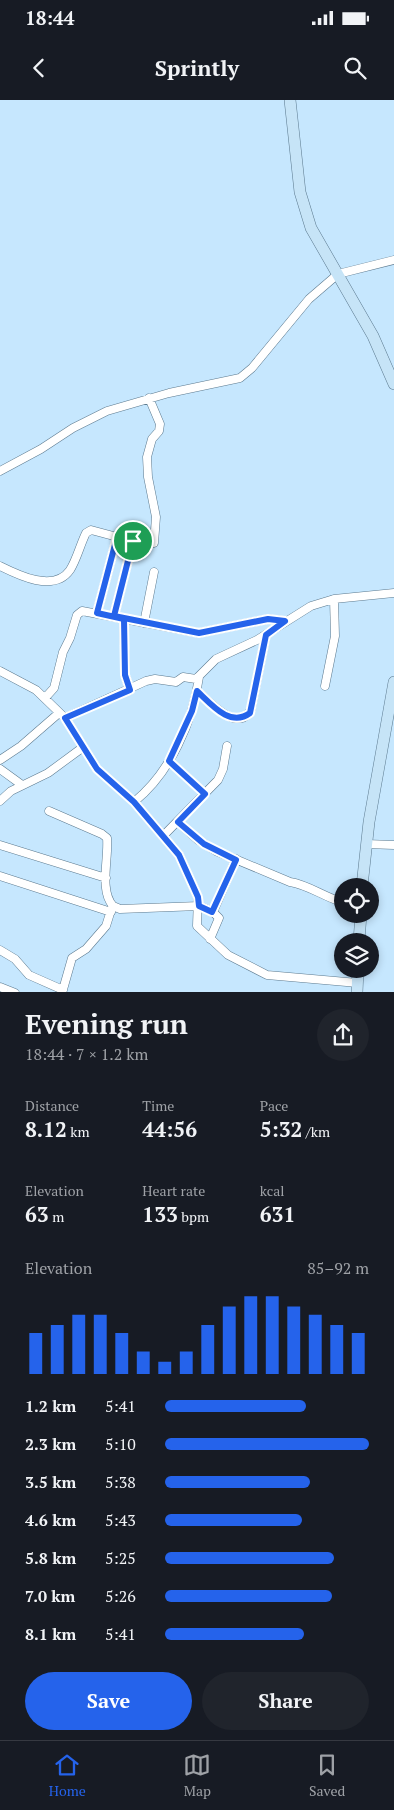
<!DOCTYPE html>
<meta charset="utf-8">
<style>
body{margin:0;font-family:"PT Serif",serif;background:#20242c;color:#f1f3f6;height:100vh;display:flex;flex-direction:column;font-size:19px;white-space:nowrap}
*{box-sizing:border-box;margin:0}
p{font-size:16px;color:#9ea1a6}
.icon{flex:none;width:28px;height:28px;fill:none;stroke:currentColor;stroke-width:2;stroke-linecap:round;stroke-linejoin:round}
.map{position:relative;height:892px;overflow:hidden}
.drawer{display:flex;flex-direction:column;background:#171b24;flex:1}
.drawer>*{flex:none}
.controls{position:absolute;left:334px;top:778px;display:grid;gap:10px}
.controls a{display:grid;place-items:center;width:45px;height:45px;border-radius:50%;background:#171b24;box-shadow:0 2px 8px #0003;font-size:25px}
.pin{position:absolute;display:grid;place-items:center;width:42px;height:42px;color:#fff;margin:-21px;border:2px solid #fff;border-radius:50%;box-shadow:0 1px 5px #0007}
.round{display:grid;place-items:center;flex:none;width:52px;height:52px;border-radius:26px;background:#20242c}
.overview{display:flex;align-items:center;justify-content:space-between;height:85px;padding:0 25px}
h1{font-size:28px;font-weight:600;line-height:38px}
.figures{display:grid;grid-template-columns:repeat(3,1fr);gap:8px;height:85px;padding:5px 25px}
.figures div{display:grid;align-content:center}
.figures b{font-size:21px;font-weight:600}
.figures small{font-size:14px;font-weight:400}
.figures p{font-size:14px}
.chart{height:140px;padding:10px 25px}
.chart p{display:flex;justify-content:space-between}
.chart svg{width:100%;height:90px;margin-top:5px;stroke:#2563eb;stroke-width:6}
.primary-button{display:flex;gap:10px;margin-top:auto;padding:10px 25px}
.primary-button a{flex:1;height:58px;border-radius:30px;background:#2563eb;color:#fff;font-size:20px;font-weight:600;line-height:58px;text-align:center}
.primary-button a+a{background:#20242c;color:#f1f3f6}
ul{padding:0 25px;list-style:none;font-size:16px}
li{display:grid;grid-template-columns:80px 60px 1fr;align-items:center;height:38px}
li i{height:12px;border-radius:6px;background:#2563eb}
.status{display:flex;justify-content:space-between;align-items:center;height:35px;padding:0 25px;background:#171b24;direction:ltr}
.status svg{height:14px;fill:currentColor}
header{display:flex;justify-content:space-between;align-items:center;height:65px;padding:0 25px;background:#171b24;font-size:22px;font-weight:600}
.tab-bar{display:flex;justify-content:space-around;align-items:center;height:70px;border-top:1px solid #363941;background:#171b24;font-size:14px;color:#9ea1a6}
.tab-bar a{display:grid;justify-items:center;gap:2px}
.tab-bar .active{color:#2563eb}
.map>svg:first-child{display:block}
</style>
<div class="status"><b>18:44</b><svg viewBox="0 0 49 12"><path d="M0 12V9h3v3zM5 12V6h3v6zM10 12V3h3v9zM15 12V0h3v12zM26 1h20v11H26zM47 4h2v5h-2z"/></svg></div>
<header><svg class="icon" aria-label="back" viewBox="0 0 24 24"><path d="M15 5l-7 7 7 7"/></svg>Sprintly<svg class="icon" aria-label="search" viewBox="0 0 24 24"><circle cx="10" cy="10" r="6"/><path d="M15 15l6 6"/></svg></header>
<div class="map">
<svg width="394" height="893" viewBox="0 0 394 893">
<rect width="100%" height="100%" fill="#c6e7fe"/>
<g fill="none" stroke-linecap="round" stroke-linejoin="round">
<defs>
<path id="street" d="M 0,371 L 41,349 L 73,328 L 107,311 L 169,293 L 240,278 L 252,268 L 309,199 L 338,174 L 394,160
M 0,466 C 18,475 54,493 70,470 C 77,459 80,445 86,433 L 91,430 L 147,445 L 154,443 L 156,417 L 148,377 L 147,357 L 152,339 L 159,331 L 160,324 L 149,298
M 97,513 L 117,437
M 114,516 L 133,441
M 124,519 L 125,575 L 130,590
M 144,523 L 154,472
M 0,571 L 36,590 L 65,618 L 97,669 L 134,702 L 179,755 L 198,797 L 197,826 L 228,855 L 267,875 L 358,883
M 325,586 L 335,536 L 334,499
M 197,591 C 208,601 239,635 251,609 L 266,535
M 45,598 L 54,588 L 63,552 L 70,538 L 77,515 L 82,511 L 199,533 L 268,519 L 285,521
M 65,618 L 146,581 L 155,579 L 176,582 L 183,577 L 196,579 L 216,559 L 257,540 L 311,506 L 334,499 L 394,493
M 0,660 L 21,646 L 59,613
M 169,661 L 205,694
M 0,669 L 22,685
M 0,701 L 11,691 L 48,673 L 82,648
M 134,702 C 170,673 193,622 199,577
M 49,711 L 102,734 L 107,738 C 109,758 99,790 113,806 L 120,809 L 199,806 L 213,812 L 219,818 L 210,839
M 178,722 L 198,740 L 216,751 L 290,782 C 309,785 324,797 342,802
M 163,736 L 218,680 L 223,669 L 227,646
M 366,744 L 394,745
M 0,745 L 106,778
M 0,776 L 111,812
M 213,812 L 236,759
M 0,850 L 15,859 L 29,875 L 63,890
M 0,887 L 15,893
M 62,893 L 72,858 L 86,849 L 106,826 L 112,807"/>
<path id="secondary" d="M 290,0 L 300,92 L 311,128 L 373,236 L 394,284
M 362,786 L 369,722 L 394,582
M 359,841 L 361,814
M 357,893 L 358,869"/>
</defs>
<!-- street casing -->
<use href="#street" stroke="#5c7a8f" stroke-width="9"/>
<!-- secondary casing -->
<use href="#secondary" stroke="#5c7a8f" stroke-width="12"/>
<!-- street -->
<use href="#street" stroke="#fff" stroke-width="8"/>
<!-- secondary -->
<use href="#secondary" stroke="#c6e4f7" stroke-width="11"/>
</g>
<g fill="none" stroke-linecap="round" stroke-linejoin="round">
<defs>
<path id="route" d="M 133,441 L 117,437 L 97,513 L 124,519 L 125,575 L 130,590 L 65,618 L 97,669 L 134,702 L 179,755 L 198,797 L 199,806 L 212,812 L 236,760 L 204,744 L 178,722 L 205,694 L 169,661 L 192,611 L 197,591 C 211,604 230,628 250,613 L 266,535 L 285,521 L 268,519 L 199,533 L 114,516 L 133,441"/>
</defs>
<!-- route casing -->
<use href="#route" stroke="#fff" stroke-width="10"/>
<!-- route -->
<use href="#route" stroke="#2563eb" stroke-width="6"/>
</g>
</svg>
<div class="controls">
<a><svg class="icon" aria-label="locate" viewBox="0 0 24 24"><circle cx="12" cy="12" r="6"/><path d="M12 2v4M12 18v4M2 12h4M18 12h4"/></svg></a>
<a><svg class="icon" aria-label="layers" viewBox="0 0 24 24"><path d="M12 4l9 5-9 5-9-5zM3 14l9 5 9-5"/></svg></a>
</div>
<div class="pin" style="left:133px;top:441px;background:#1e9e55"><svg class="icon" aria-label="arrive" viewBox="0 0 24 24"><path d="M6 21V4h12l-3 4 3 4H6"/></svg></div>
</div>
<section class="drawer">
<div class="overview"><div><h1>Evening run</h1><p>18:44 · 7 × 1.2 km</p></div><a class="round"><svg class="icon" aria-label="share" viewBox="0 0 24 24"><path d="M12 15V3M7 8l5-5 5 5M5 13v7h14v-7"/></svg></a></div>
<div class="figures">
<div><p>Distance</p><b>8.12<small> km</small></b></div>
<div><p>Time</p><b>44:56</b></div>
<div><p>Pace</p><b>5:32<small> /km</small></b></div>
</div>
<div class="figures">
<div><p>Elevation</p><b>63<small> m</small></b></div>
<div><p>Heart rate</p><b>133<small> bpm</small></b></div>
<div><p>kcal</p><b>631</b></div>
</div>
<div class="chart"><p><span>Elevation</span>85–92 m</p>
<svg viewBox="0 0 160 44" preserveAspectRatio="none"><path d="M5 44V24M15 44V20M25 44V15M35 44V15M45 44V24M55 44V33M65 44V38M75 44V33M85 44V20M95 44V11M105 44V6M115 44V6M125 44V11M135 44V15M145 44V20M155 44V24"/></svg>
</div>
<ul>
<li><b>1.2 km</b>5:41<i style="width:69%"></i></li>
<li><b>2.3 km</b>5:10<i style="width:100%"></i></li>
<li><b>3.5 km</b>5:38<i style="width:71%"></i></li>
<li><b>4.6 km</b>5:43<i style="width:67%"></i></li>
<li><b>5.8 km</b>5:25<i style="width:83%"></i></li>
<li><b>7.0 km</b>5:26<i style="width:82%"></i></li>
<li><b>8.1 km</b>5:41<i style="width:68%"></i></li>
</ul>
<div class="primary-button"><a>Save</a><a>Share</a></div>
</section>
<nav class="tab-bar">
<a class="active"><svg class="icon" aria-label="home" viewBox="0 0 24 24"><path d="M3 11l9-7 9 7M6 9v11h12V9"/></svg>Home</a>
<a><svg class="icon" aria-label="map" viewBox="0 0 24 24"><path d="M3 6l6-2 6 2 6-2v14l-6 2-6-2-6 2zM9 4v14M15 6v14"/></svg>Map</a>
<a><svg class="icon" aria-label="saved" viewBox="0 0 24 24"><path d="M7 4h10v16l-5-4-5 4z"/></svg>Saved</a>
</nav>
